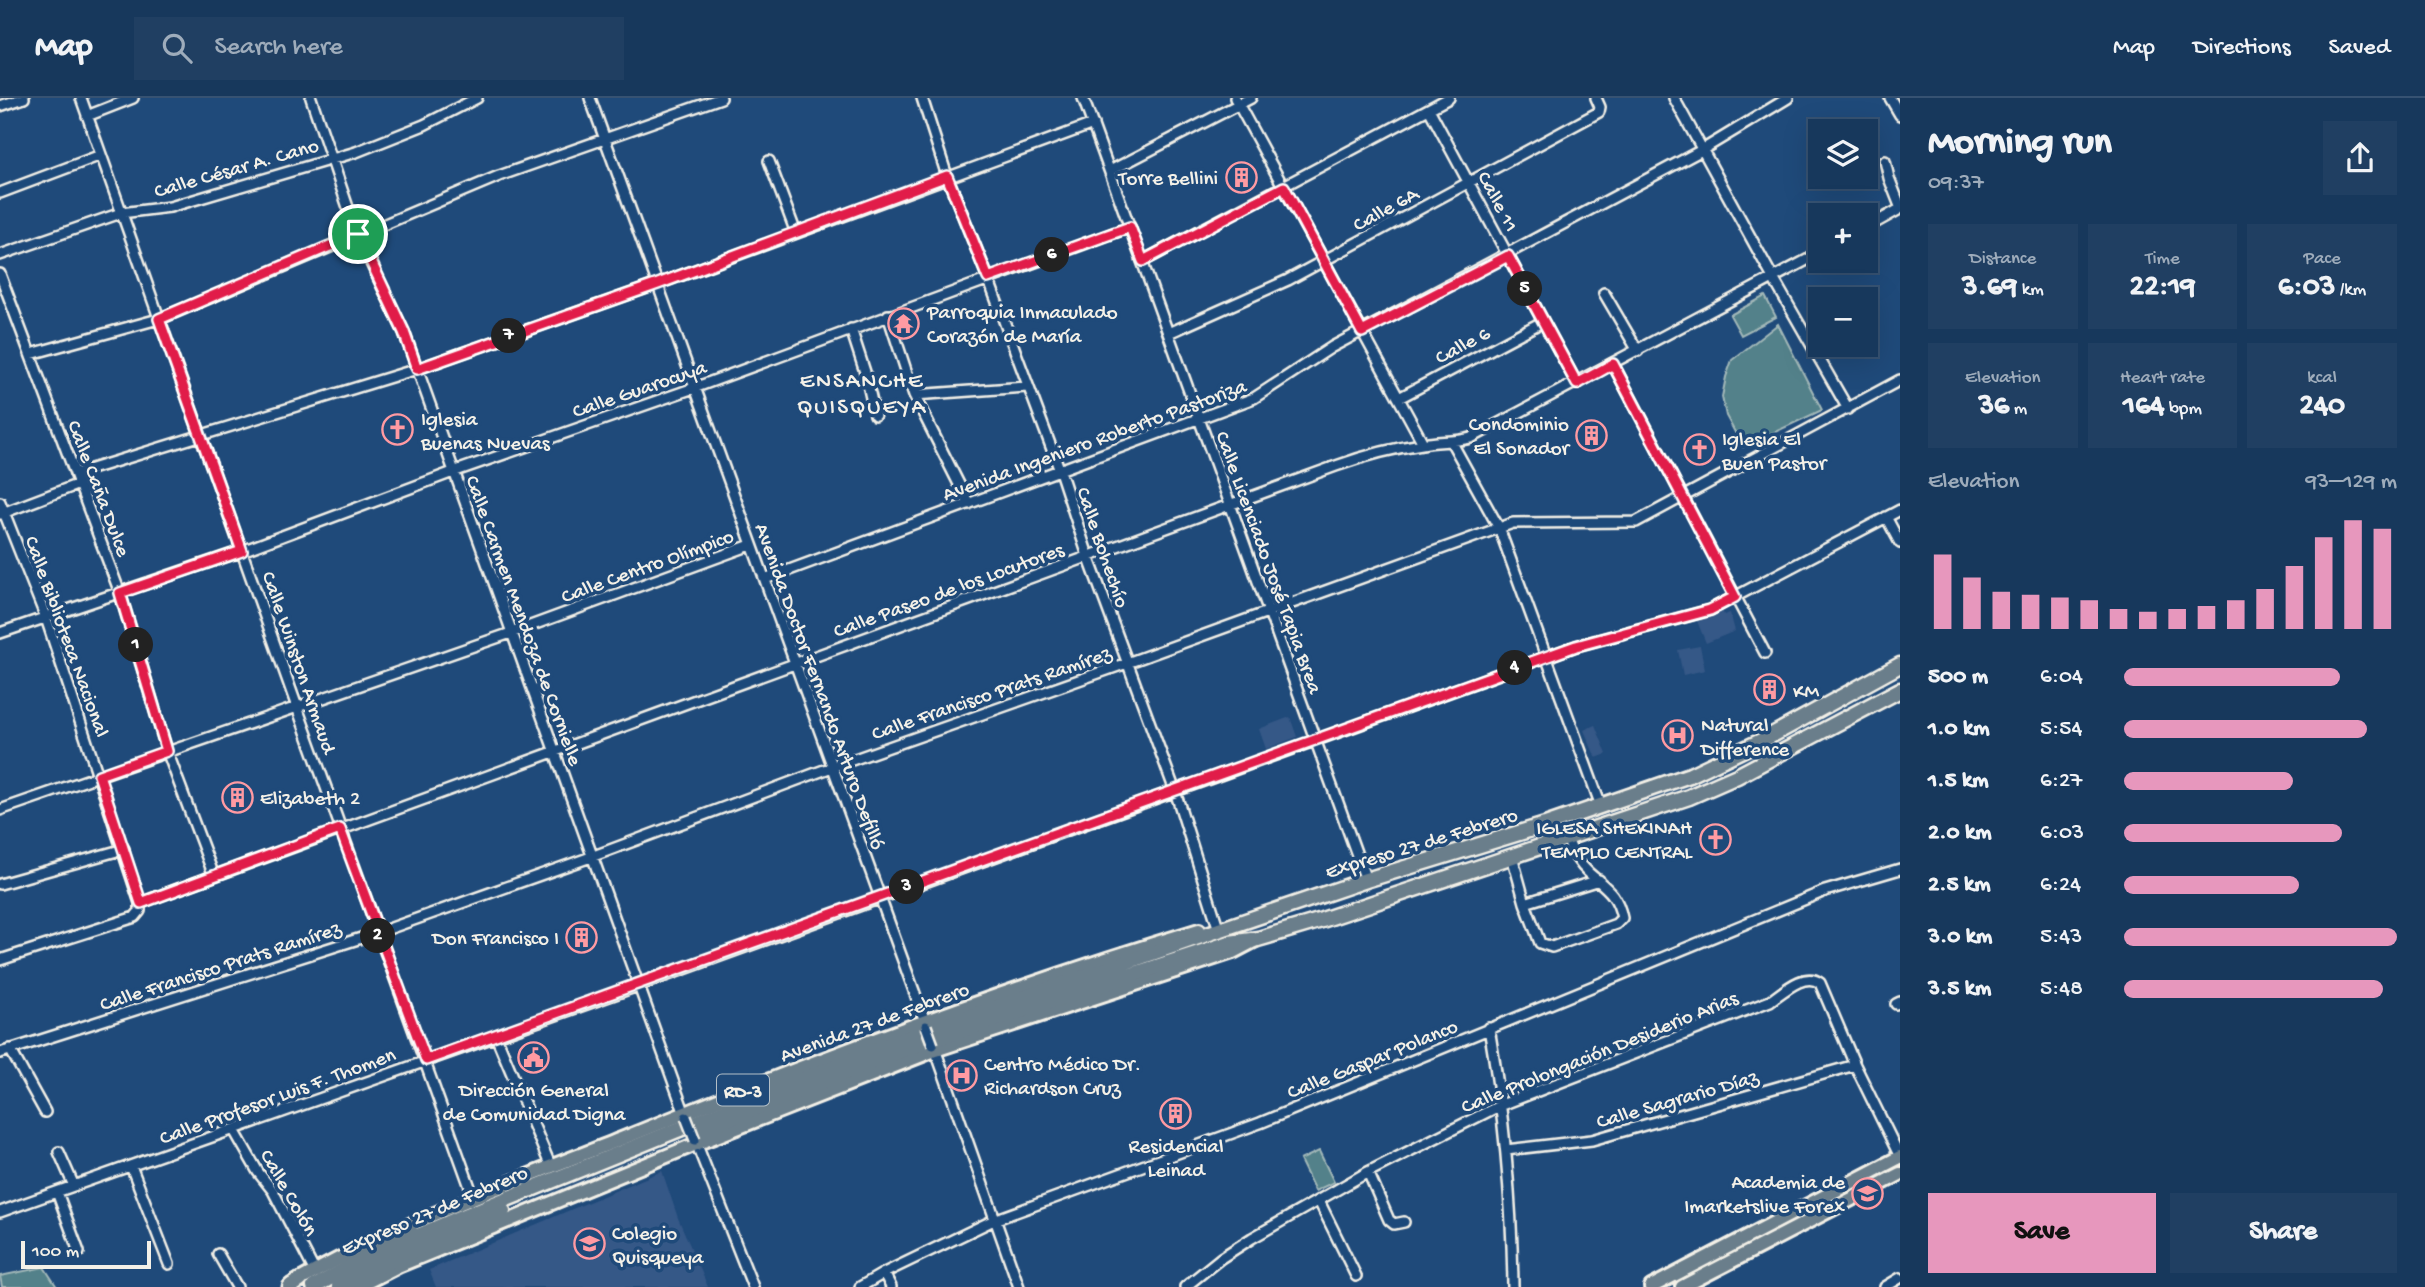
<!DOCTYPE html>
<meta charset="utf-8">
<style>
body{margin:0;font-family:"Gochi Hand",sans-serif;background:#203f62;color:#f1f3f6;height:100vh;display:flex;flex-direction:column;font-size:26px;white-space:nowrap}
*{box-sizing:border-box;margin:0}
p{font-size:23px;color:#9eacbb}
.icon{flex:none;width:38px;height:38px;fill:none;stroke:currentColor;stroke-width:2;stroke-linecap:round;stroke-linejoin:round}
.map{position:relative;flex:1;overflow:hidden}
.details{display:flex;flex-direction:column;background:#17385c;width:525px}
.details>*{flex:none}
.controls{position:absolute;left:1808px;top:21px;display:grid;gap:14px}
.controls a{display:grid;place-items:center;width:70px;height:70px;border-radius:0px;background:#17385c;box-shadow:0 7px 28px #0002,0 0 0 2px #365272;font-size:35px}
.scale{position:absolute;left:21px;bottom:18px;width:130px;box-sizing:border-box;padding-left:7px;border:4px solid #f4f1e8;border-top:0;font-size:19px;line-height:24px;white-space:nowrap;color:#f4f1e8;-webkit-text-stroke:5px #1f4a7a;paint-order:stroke}
.pin{position:absolute;display:grid;place-items:center;width:60px;height:60px;color:#fff;margin:-30px;border:4px solid #fff;border-radius:50%;box-shadow:0 2px 7px #0007}
.km{position:absolute;width:35px;height:35px;margin:-18px;border-radius:50%;background:#222;color:#fff;font-size:19px;line-height:35px;text-align:center}
.round{display:grid;place-items:center;flex:none;width:74px;height:74px;border-radius:0px;background:#203f62}
.head{display:flex;align-items:center;justify-content:space-between;height:119px;padding:0 28px}
h1{font-size:38px;font-weight:700;line-height:52px}
.metrics{display:grid;grid-template-columns:repeat(3,1fr);gap:10px;height:119px;padding:7px 28px}
.metrics div{display:grid;align-content:center;border-radius:0px;background:#203f62;text-align:center}
.metrics b{font-size:30px;font-weight:700}
.metrics small{font-size:19px;font-weight:400}
.metrics p{font-size:19px}
.chart{height:196px;padding:14px 28px}
.chart p{display:flex;justify-content:space-between}
.chart svg{width:100%;height:126px;margin-top:7px;stroke:#e797bd;stroke-width:6}
.primary-button{display:flex;gap:14px;margin-top:auto;padding:14px 28px}
.primary-button a{flex:1;height:80px;border-radius:0px;background:#e797bd;color:#111;font-size:28px;font-weight:700;line-height:80px;text-align:center}
.primary-button a+a{background:#203f62;color:#f1f3f6}
ul{padding:0 28px;list-style:none;font-size:23px}
li{display:grid;grid-template-columns:112px 84px 1fr;align-items:center;height:52px}
li i{height:18px;border-radius:9px;background:#e797bd}
header{display:flex;align-items:center;gap:42px;box-sizing:border-box;height:98px;padding:0 35px;background:#17385c;border-bottom:2px solid #365272}
header strong{font-size:33px}
nav{display:flex;gap:38px;margin-inline-start:auto;font-size:24px}
.search{width:490px;height:63px;background:#203f62;display:flex;align-items:center;gap:18px;box-sizing:border-box;padding:0 24px;border-radius:0px;color:#9eacbb;font-size:26px}
main{display:flex;flex:1;min-height:0}
.map>svg:first-child{display:block}
</style>
<header>
<strong>Map</strong>
<div class="search"><svg class="icon" aria-label="search" viewBox="0 0 24 24"><circle cx="10" cy="10" r="6"/><path d="M15 15l6 6"/></svg>Search here</div>
<nav><a>Map</a><a>Directions</a><a>Saved</a></nav>
</header>
<main>
<div class="map">
<svg width="1900" height="1189" viewBox="0 0 1900 1189">
<rect width="100%" height="100%" fill="#1f4a7a"/>
<filter id="ink" filterUnits="userSpaceOnUse"><feTurbulence type="fractalNoise" baseFrequency=".0143" numOctaves="2"/><feDisplacementMap in="SourceGraphic" scale="14" xChannelSelector="R" yChannelSelector="G"/><feConvolveMatrix kernelMatrix="1 2 1 2 8 2 1 2 1" color-interpolation-filters="sRGB"/></filter>
<g filter="url(#ink)">
<!-- built -->
<path fill="#365887" d="M 1722,512 L 1724,517 L 1730,515 L 1735,533 L 1706,545 L 1697,523 Z
M 1700,548 L 1705,572 L 1683,577 L 1678,552 Z
M 1290,619 L 1297,639 L 1266,651 L 1259,631 Z
M 1595,627 L 1607,656 L 1596,660 L 1584,632 Z
M 962,960 L 973,988 L 960,993 L 949,966 Z
M 662,1073 L 678,1120 L 708,1189 L 436,1189 L 429,1172 Z"/>
<!-- green -->
<path fill="#53818a" stroke="#a4b9b9" stroke-width="2" d="M 1765,198 L 1776,219 L 1741,237 L 1730,217 Z
M 1778,226 L 1822,312 L 1743,349 L 1726,318 L 1722,299 L 1726,279 L 1732,262 Z
M 1319,1053 L 1334,1084 L 1315,1093 L 1300,1062 Z
M 44,1169 L 57,1189 L 2,1189 L 0,1178 Z"/>
<g fill="none" stroke-linecap="round" stroke-linejoin="round">
<defs>
<path id="minor" d="M 81,0 L 297,609 L 474,1100
M 311,0 L 357,136 L 404,234 L 686,1019
M 590,0 L 926,926
M 922,0 L 947,78 L 988,180 L 1060,373 L 1088,458 L 1175,693 L 1219,832
M 1083,0 L 1366,782
M 1235,0 L 1423,345
M 1674,0 L 1773,180 L 1848,311
M 1890,0 L 1900,17
M 0,8 L 24,0
M 1429,11 L 1577,286
M 87,18 L 133,0
M 769,63 L 796,135
M 1885,63 L 1889,80 L 1900,108
M 1110,73 L 1251,0
M 0,95 L 101,57
M 1866,130 L 1900,111
M 0,157 L 121,115 L 170,109 L 356,54 L 424,27 L 477,0
M 1143,163 L 1449,0
M 0,176 L 120,495 L 167,653 L 214,778
M 1604,195 L 1638,253
M 888,217 L 914,297 L 969,406
M 851,231 L 865,274 L 875,317
M 1169,235 L 1288,182 L 1599,14 L 1600,9 L 1596,0
M 31,256 L 162,220 L 499,78 L 721,0
M 1613,266 L 1765,555
M 914,297 L 1027,289
M 1399,300 L 1542,224
M 1452,345 L 1499,430 L 1601,708
M 75,376 L 417,271 L 658,186 L 1093,26
M 0,404 L 46,520 L 140,805 L 140,813 L 135,819 L 0,862
M 0,416 L 79,386
M 1886,419 L 1900,445
M 765,481 L 1254,300 L 1332,249 L 1702,52 L 1788,0
M 0,535 L 242,453 L 453,374 L 694,290 L 1130,129
M 0,712 L 511,535 L 751,447
M 1512,758 L 1525,805 L 1540,845 L 1552,849 L 1616,826 L 1622,820 C 1617,795 1606,790 1589,775 C 1578,765 1572,754 1567,741
M 0,786 L 124,751
M 140,805 L 1336,368 C 1364,358 1393,350 1422,346 C 1439,343 1455,344 1471,340 L 1820,155
M 1525,805 L 1599,782
M 1896,906 L 1900,904
M 1489,930 C 1504,1016 1512,1102 1513,1189
M 496,938 L 551,1069
M 934,948 L 1019,1189
M 10,951 L 45,1014
M 0,955 L 377,835 L 591,759 L 832,669 L 1127,565 L 1513,425 L 1636,424 L 1900,282
M 234,1032 L 258,1074 L 273,1093 L 315,1174
M 695,1042 L 753,1189
M 1506,1052 L 1592,1042 L 1855,967
M 59,1054 L 74,1088
M 131,1068 L 169,1166
M 1368,1074 L 1389,1122 L 1394,1126 L 1404,1124
M 57,1094 L 79,1154
M 1319,1103 L 1356,1178
M 0,1114 L 638,888 L 1576,548 L 1710,512 L 1900,412
M 218,1156 L 237,1189
M 884,1175 L 891,1189
M 860,1189 L 884,1175 L 994,1122 L 1260,1025 L 1825,793 L 1900,771
M 1185,1189 L 1221,1160 L 1252,1140 L 1368,1074 L 1499,1008 L 1770,903 C 1783,894 1805,873 1820,885 L 1855,967 L 1900,1059
M 1885,1189 L 1900,1180"/>
<path id="major" d="M 291,1187 C 395,1127 510,1085 621,1041 C 811,964 1003,891 1199,832
M 357,1189 L 398,1168 L 696,1046 L 935,952 L 1233,854 L 1254,843
M 1651,1189 L 1900,1059
M 1682,1189 L 1900,1076"/>
<path id="highway" d="M 703,1031 L 905,951 L 1230,845 L 1258,841 L 1322,822 L 1689,699 L 1737,678 L 1900,592
M 380,1142 L 410,1133
M 290,1189 L 300,1182
M 314,1189 L 360,1163 L 462,1119 L 890,946 L 1213,834 L 1366,782 L 1545,727 L 1690,677 L 1763,642 L 1900,567
M 339,1189 L 386,1165 L 503,1113"/>
</defs>
<!-- minor casing -->
<use href="#minor" stroke="#f4f1e8" stroke-width="14"/>
<!-- major casing -->
<use href="#major" stroke="#f4f1e8" stroke-width="18"/>
<!-- highway casing -->
<use href="#highway" stroke="#f4f1e8" stroke-width="19"/>
<!-- minor -->
<use href="#minor" stroke="#1f4a7a" stroke-width="9"/>
<!-- major -->
<use href="#major" stroke="#6b7e8b" stroke-width="12"/>
<!-- highway -->
<use href="#highway" stroke="#6b7e8b" stroke-width="14"/>
<defs>
<path id="minor-bridge" d="M 926,928 L 933,947
M 686,1019 L 695,1042"/>
</defs>
<!-- minor-bridge casing -->
<use href="#minor-bridge" stroke="#f4f1e8" stroke-width="14" stroke-linecap="butt"/>
<!-- minor-bridge -->
<use href="#minor-bridge" stroke="#1f4a7a" stroke-width="9"/>
</g>
</g>
<g fill="none" stroke-linecap="round" stroke-linejoin="round" filter="url(#ink)">
<defs>
<path id="route" d="M 947,78 L 988,180 L 1130,129 L 1143,163 L 1284,89 L 1362,234 L 1508,158 L 1577,286 L 1613,266 L 1735,499 L 1710,512 L 1576,548 L 426,962 L 340,731 L 141,805 L 99,677 L 167,653 L 120,495 L 242,453 L 159,221 L 358,136 L 404,234 L 417,271 L 658,186 Z"/>
</defs>
<!-- route casing -->
<use href="#route" stroke="#fff" stroke-width="14"/>
<!-- route -->
<use href="#route" stroke="#e11d48" stroke-width="9"/>
</g>
<!-- icons -->
<defs>
<symbol id="building-ring" viewBox="-11 -11 22 22"><circle r="9.5" fill="#1f4a7a" stroke="#ff9aa2" stroke-width="1.5"/><path d="M-4-6H4V6H1V3H-1V6H-4ZM-2.5-4.3h1.7v1.8h-1.7ZM.8-4.3h1.7v1.8H.8ZM-2.5-1h1.7V.8h-1.7ZM.8-1h1.7V.8H.8Z" fill="#ff9aa2"/></symbol>
<symbol id="temple-ring" viewBox="-11 -11 22 22"><circle r="9.5" fill="#1f4a7a" stroke="#ff9aa2" stroke-width="1.5"/><path d="M0-6L5-2H3V0L6.5 2.5H4V6H1.5V3h-3V6H-4V2.5H-6.5L-3 0V-2H-5Z" fill="#ff9aa2"/></symbol>
<symbol id="church-ring" viewBox="-11 -11 22 22"><circle r="9.5" fill="#1f4a7a" stroke="#ff9aa2" stroke-width="1.5"/><path d="M-1.2-6h2.4v3.5h3.3v2.4h-3.3V6h-2.4V-.1h-3.3v-2.4h3.3Z" fill="#ff9aa2"/></symbol>
<symbol id="hospital-ring" viewBox="-11 -11 22 22"><circle r="9.5" fill="#1f4a7a" stroke="#ff9aa2" stroke-width="1.5"/><path d="M-5-5h3v3.5h4V-5h3V5h-3V1.5h-4V5h-3Z" fill="#ff9aa2"/></symbol>
<symbol id="civic-ring" viewBox="-11 -11 22 22"><circle r="9.5" fill="#1f4a7a" stroke="#ff9aa2" stroke-width="1.5"/><path d="M-.6-6.5H3V-4.5H.6V-3L4-1V1h2V6H-6V1h2V-1L-.6-3ZM-1.2 2.5V6h2.4V2.5Z" fill="#ff9aa2"/></symbol>
<symbol id="school-ring" viewBox="-11 -11 22 22"><circle r="9.5" fill="#1f4a7a" stroke="#ff9aa2" stroke-width="1.5"/><path d="M0-5L7-2L0 1L-7-2ZM-4 1L0 2.5L4 1V4Q0 6-4 4Z" fill="#ff9aa2"/></symbol>
</defs>
<g fill-rule="evenodd">
<use href="#building-ring" x="1224" y="62" width="35" height="35"/>
<use href="#temple-ring" x="886" y="208" width="35" height="35"/>
<use href="#church-ring" x="380" y="314" width="35" height="35"/>
<use href="#building-ring" x="1574" y="320" width="35" height="35"/>
<use href="#church-ring" x="1682" y="334" width="35" height="35"/>
<use href="#building-ring" x="1752" y="574" width="35" height="35"/>
<use href="#hospital-ring" x="1660" y="620" width="35" height="35"/>
<use href="#building-ring" x="220" y="682" width="35" height="35"/>
<use href="#church-ring" x="1698" y="724" width="35" height="35"/>
<use href="#building-ring" x="564" y="822" width="35" height="35"/>
<use href="#civic-ring" x="516" y="942" width="35" height="35"/>
<use href="#hospital-ring" x="944" y="960" width="35" height="35"/>
<use href="#building-ring" x="1158" y="998" width="35" height="35"/>
<use href="#school-ring" x="1850" y="1078" width="35" height="35"/>
<use href="#school-ring" x="572" y="1128" width="35" height="35"/>
</g>
<g text-anchor="middle" stroke-width="7" stroke-linejoin="round" paint-order="stroke">
<!-- shield labels -->
<rect fill="#1f4a7a" stroke="#b4bfc7" stroke-width="2" x="717" y="976.5" width="52" height="31" rx="5"/>
<g font-size="19" font-weight="bold" fill="#f4f1e8">
<text x="743" y="999">RD-3</text>
</g>
<!-- street labels -->
<g font-size="21" fill="#f4f1e8" stroke="#1f4a7a">
<text transform="translate(236 69) rotate(-16)" y="7">Calle César A. Cano</text>
<text transform="translate(1499 103) rotate(62)" y="7">Calle 11</text>
<text transform="translate(1385 110) rotate(-29)" y="7">Calle 6A</text>
<text transform="translate(1462 246) rotate(-28)" y="7">Calle 6</text>
<text transform="translate(639 290) rotate(-19)" y="7">Calle Guarocuya</text>
<text transform="translate(1094 341) rotate(-20)" y="7">Avenida Ingeniero Roberto Pastoriza</text>
<text transform="translate(100 390) rotate(69)" y="7">Calle Caña Dulce</text>
<text transform="translate(1104 449) rotate(71)" y="7">Calle Bohechío</text>
<text transform="translate(1270 464) rotate(70)" y="7">Calle Licenciado José Tapia Brea</text>
<text transform="translate(647 467) rotate(-20)" y="7">Calle Centro Olímpico</text>
<text transform="translate(948 491) rotate(-20)" y="7">Calle Paseo de los Locutores</text>
<text transform="translate(525 522) rotate(70)" y="7">Calle Carmen Mendoza de Cornielle</text>
<text transform="translate(68 538) rotate(70)" y="7">Calle Biblioteca Nacional</text>
<text transform="translate(300 564) rotate(71)" y="7">Calle Winston Armaud</text>
<text transform="translate(821 588) rotate(70)" y="7">Avenida Doctor Fernando Arturo Defilló</text>
<text transform="translate(991 594) rotate(-19)" y="7">Calle Francisco Prats Ramírez</text>
<text transform="translate(1421 744) rotate(-17)" y="7">Expreso 27 de Febrero</text>
<text transform="translate(220 867) rotate(-18)" y="7">Calle Francisco Prats Ramírez</text>
<text transform="translate(874 923) rotate(-20)" y="7">Avenida 27 de Febrero</text>
<text transform="translate(1599 953) rotate(-22)" y="7">Calle Prolongación Desiderio Arias</text>
<text transform="translate(1372 960) rotate(-22)" y="7">Calle Gaspar Polanco</text>
<text transform="translate(277 997) rotate(-20)" y="7">Calle Profesor Luis F. Thomen</text>
<text transform="translate(1677 1000) rotate(-16)" y="7">Calle Sagrario Díaz</text>
<text transform="translate(290 1094) rotate(60)" y="7">Calle Colón</text>
<text transform="translate(434 1111) rotate(-23)" y="7">Expreso 27 de Febrero</text>
</g>
<!-- poi labels -->
<g font-size="21" fill="#f4f1e8" stroke="#1f4a7a" text-anchor="start">
<text x="1218" y="86" text-anchor="end">Torre Bellini</text>
<text x="927" y="220">Parroquia Inmaculado<tspan x="927" dy="24">Corazón de María</tspan></text>
<text x="421" y="327">Iglesia<tspan x="421" dy="24">Buenas Nuevas</tspan></text>
<text x="1569" y="332" text-anchor="end">Condominio<tspan x="1569" dy="24">El Sonador</tspan></text>
<text x="1722" y="347">Iglesia El<tspan x="1722" dy="24">Buen Pastor</tspan></text>
<text x="1793" y="599">KM</text>
<text x="1701" y="633">Natural<tspan x="1701" dy="24">Difference</tspan></text>
<text x="260" y="706">Elizabeth 2</text>
<text x="1692" y="736" text-anchor="end">IGLESA SHEKINAH<tspan x="1692" dy="24">TEMPLO CENTRAL</tspan></text>
<text x="559" y="846" text-anchor="end">Don Francisco I</text>
<text x="984" y="972">Centro Médico Dr.<tspan x="984" dy="24">Richardson Cruz</tspan></text>
<text x="534" y="998" text-anchor="middle">Dirección General<tspan x="534" dy="24">de Comunidad Digna</tspan></text>
<text x="1176" y="1054" text-anchor="middle">Residencial<tspan x="1176" dy="24">Leinad</tspan></text>
<text x="1845" y="1090" text-anchor="end">Academia de<tspan x="1845" dy="24">Imarketslive Forex</tspan></text>
<text x="612" y="1141">Colegio<tspan x="612" dy="24">Quisqueya</tspan></text>
</g>
<!-- neighbourhood labels -->
<g font-size="23" letter-spacing="2" fill="#f4f1e8" stroke="#1f4a7a">
<text x="862" y="289">ENSANCHE<tspan x="862" dy="26">QUISQUEYA</tspan></text>
</g>
</g>
</svg>
<div class="controls">
<a><svg class="icon" aria-label="layers" viewBox="0 0 24 24"><path d="M12 4l9 5-9 5-9-5zM3 14l9 5 9-5"/></svg></a>
<a>+</a>
<a>−</a>
</div>
<div class="scale">100 m</div>
<div class="pin" style="left:358px;top:136px;background:#1e9e55"><svg class="icon" aria-label="arrive" viewBox="0 0 24 24"><path d="M6 21V4h12l-3 4 3 4H6"/></svg></div>
<b class="km" style="left:136px;top:547px">1</b>
<b class="km" style="left:378px;top:838px">2</b>
<b class="km" style="left:907px;top:789px">3</b>
<b class="km" style="left:1515px;top:570px">4</b>
<b class="km" style="left:1525px;top:191px">5</b>
<b class="km" style="left:1052px;top:157px">6</b>
<b class="km" style="left:509px;top:238px">7</b>
</div>
<section class="details">
<div class="head"><div><h1>Morning run</h1><p>09:37</p></div><a class="round"><svg class="icon" aria-label="share" viewBox="0 0 24 24"><path d="M12 15V3M7 8l5-5 5 5M5 13v7h14v-7"/></svg></a></div>
<div class="metrics">
<div><p>Distance</p><b>3.69<small> km</small></b></div>
<div><p>Time</p><b>22:19</b></div>
<div><p>Pace</p><b>6:03<small> /km</small></b></div>
</div>
<div class="metrics">
<div><p>Elevation</p><b>36<small> m</small></b></div>
<div><p>Heart rate</p><b>164<small> bpm</small></b></div>
<div><p>kcal</p><b>240</b></div>
</div>
<div class="chart"><p><span>Elevation</span>93–129 m</p>
<svg viewBox="0 0 160 44" preserveAspectRatio="none"><path d="M5 44V18M15 44V26M25 44V31M35 44V32M45 44V33M55 44V34M65 44V37M75 44V38M85 44V37M95 44V36M105 44V34M115 44V30M125 44V22M135 44V12M145 44V6M155 44V9"/></svg>
</div>
<ul>
<li><b>500 m</b>6:04<i style="width:79%"></i></li>
<li><b>1.0 km</b>5:54<i style="width:89%"></i></li>
<li><b>1.5 km</b>6:27<i style="width:62%"></i></li>
<li><b>2.0 km</b>6:03<i style="width:80%"></i></li>
<li><b>2.5 km</b>6:24<i style="width:64%"></i></li>
<li><b>3.0 km</b>5:43<i style="width:100%"></i></li>
<li><b>3.5 km</b>5:48<i style="width:95%"></i></li>
</ul>
<div class="primary-button"><a>Save</a><a>Share</a></div>
</section>
</main>
